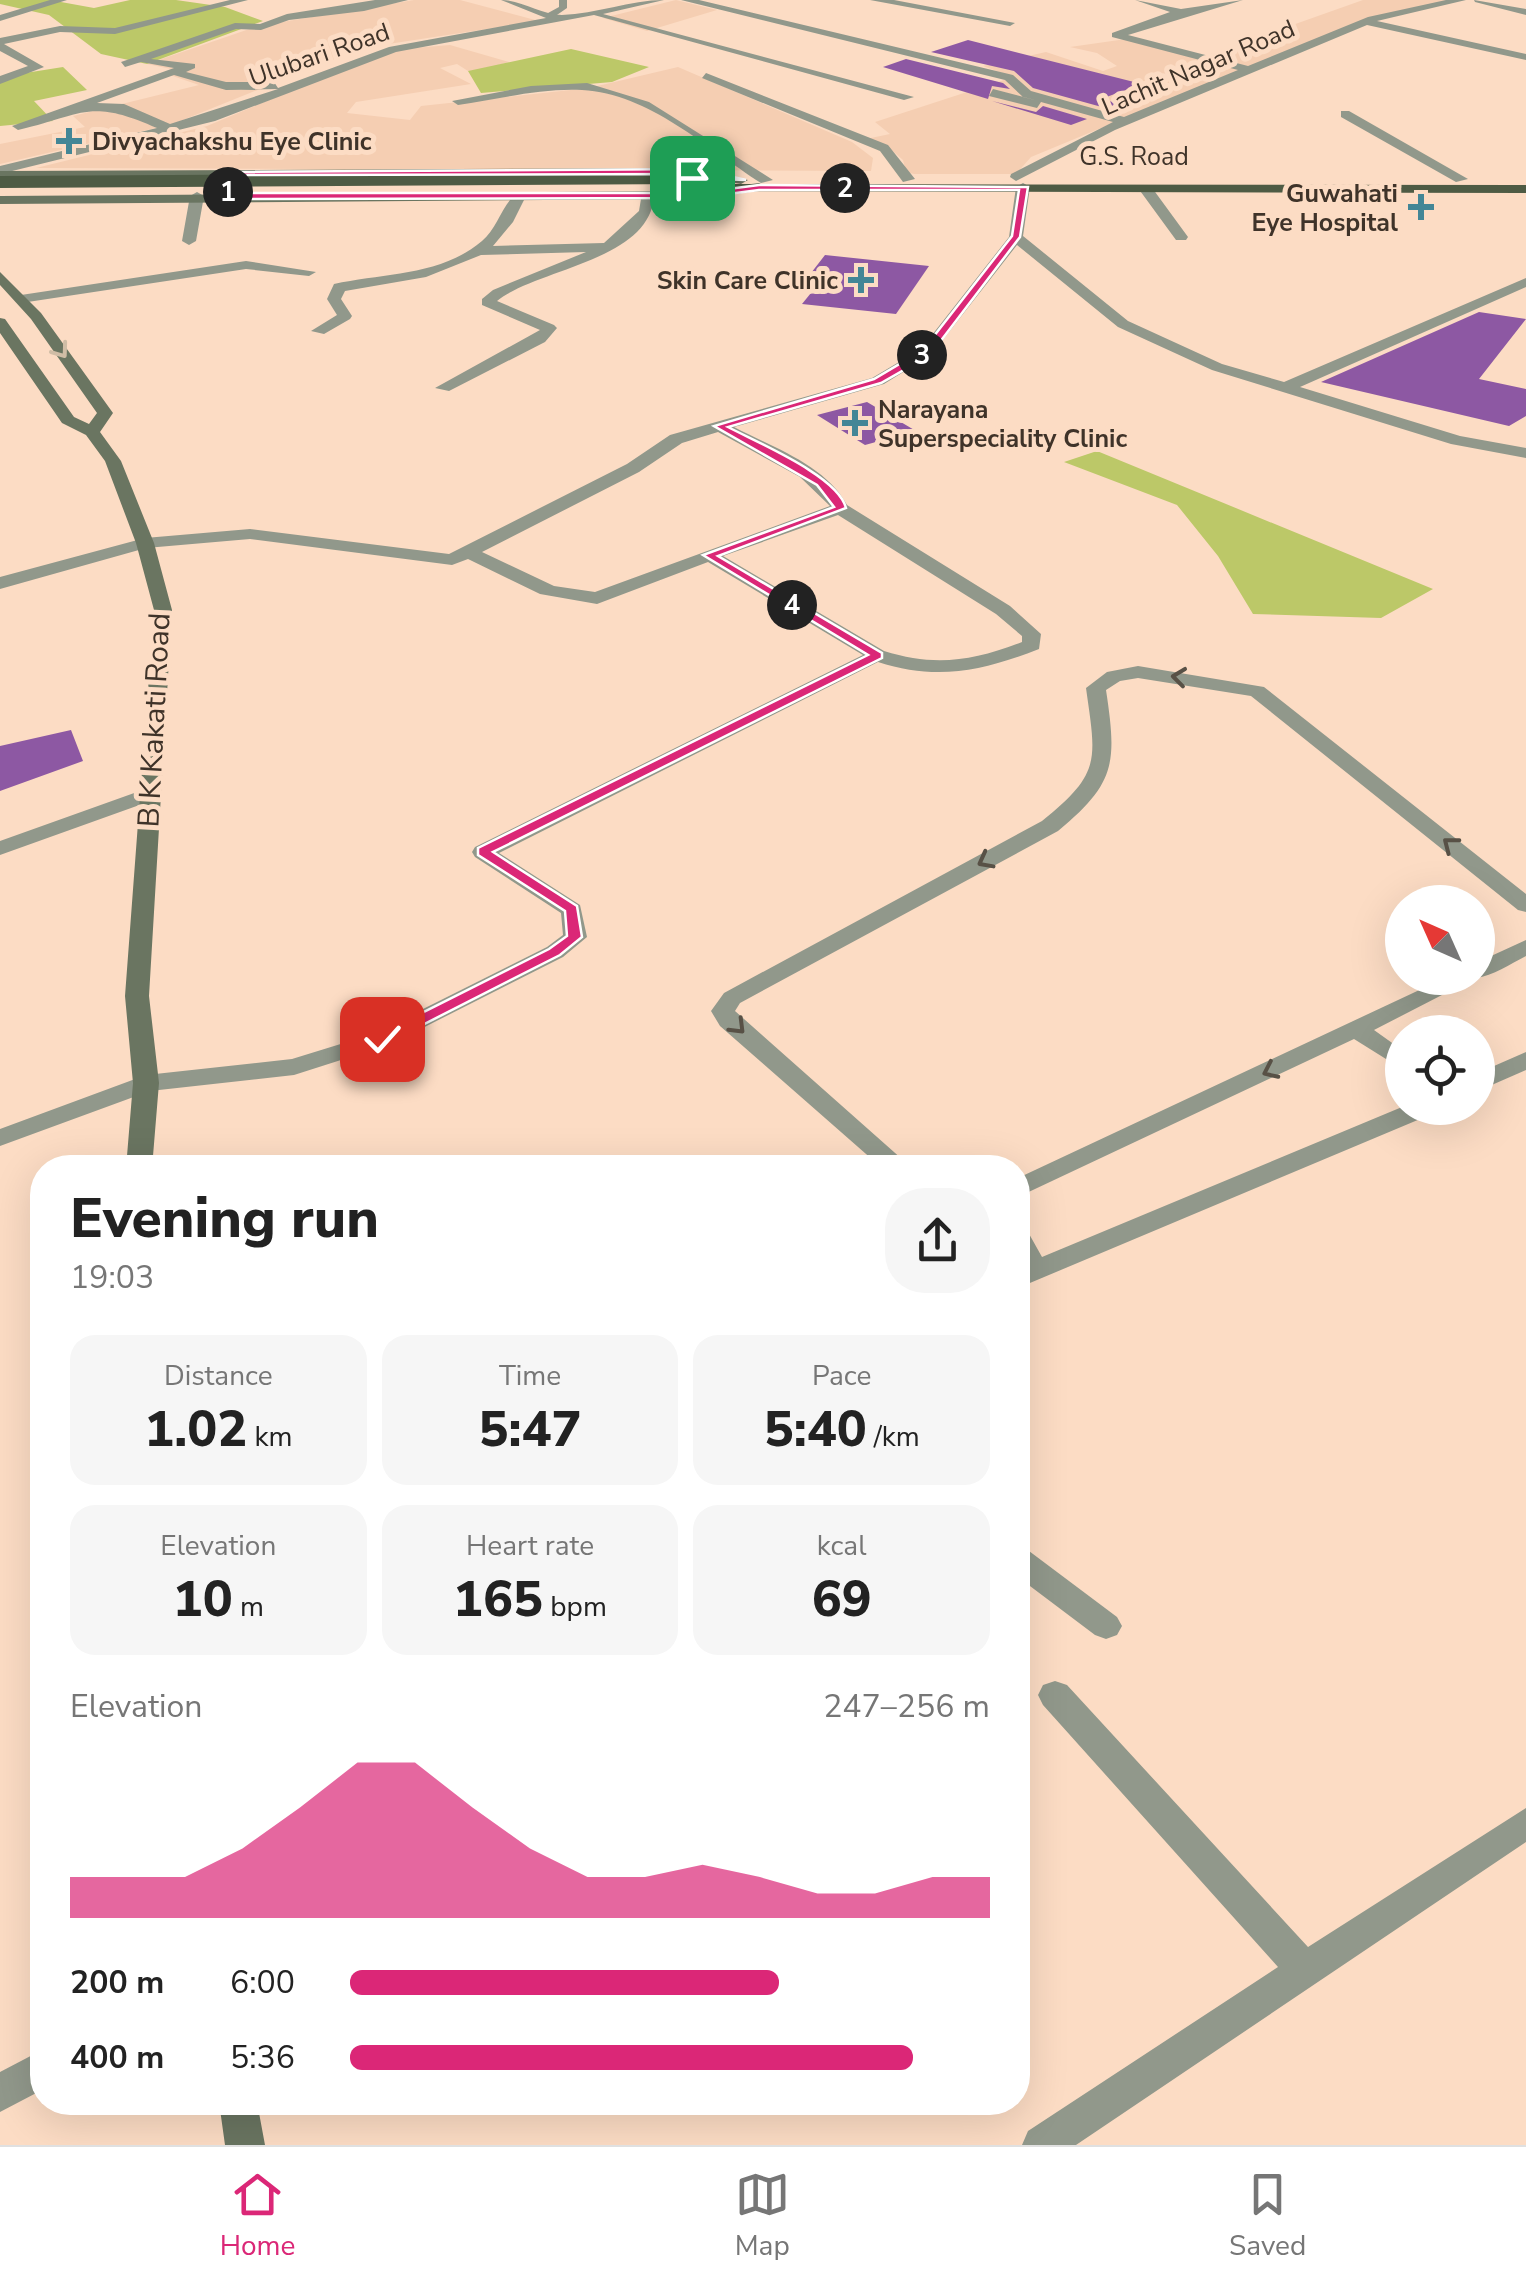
<!DOCTYPE html>
<meta charset="utf-8">
<style>
body{margin:0;font-family:"Nunito Sans",sans-serif;background:#f6f6f6;color:#222;height:100vh;display:flex;flex-direction:column;font-size:38px;white-space:nowrap}
*{box-sizing:border-box;margin:0}
p{font-size:32px;color:#767676}
.icon{flex:none;width:55px;height:55px;fill:none;stroke:currentColor;stroke-width:2;stroke-linecap:round;stroke-linejoin:round}
.map{position:relative;flex:1;overflow:hidden}
.sheet{position:absolute;left:30px;top:1155px;width:1000px;height:960px;display:flex;flex-direction:column;background:#fff;border-radius:40px;box-shadow:0 10px 40px #0002}
.sheet>*{flex:none}
.needle{width:65px;rotate:315deg}
.controls{position:absolute;left:1385px;top:885px;display:grid;gap:20px}
.controls a{display:grid;place-items:center;width:110px;height:110px;border-radius:50%;background:#fff;box-shadow:0 10px 40px #0002;font-size:50px}
.pin{position:absolute;display:grid;place-items:center;width:85px;height:85px;color:#fff;margin:-42px;border-radius:20px;box-shadow:0 5px 15px #0006}
.km{position:absolute;width:50px;height:50px;margin:-25px;border-radius:50%;background:#222;color:#fff;font-size:28px;line-height:50px;text-align:center}
.round{display:grid;place-items:center;flex:none;width:105px;height:105px;border-radius:40px;background:#f6f6f6}
.head{display:flex;align-items:center;justify-content:space-between;height:170px;padding:0 40px}
h1{font-size:55px;font-weight:800;line-height:75px}
.stats{display:grid;grid-template-columns:repeat(3,1fr);gap:15px;height:170px;padding:10px 40px}
.stats div{display:grid;align-content:center;border-radius:25px;background:#f6f6f6;text-align:center}
.stats b{font-size:50px;font-weight:800}
.stats small{font-size:28px;font-weight:400}
.stats p{font-size:28px}
.chart{height:280px;padding:20px 40px}
.chart p{display:flex;justify-content:space-between}
.chart svg{width:100%;height:180px;margin-top:10px;fill:#db2777;opacity:.7}
ul{padding:0 40px;list-style:none;font-size:32px}
li{display:grid;grid-template-columns:160px 120px 1fr;align-items:center;height:75px}
li i{height:25px;border-radius:12px;background:#db2777}
.tab-bar{display:flex;justify-content:space-around;align-items:center;height:140px;border-top:2px solid #e0e0e0;background:#fff;font-size:28px;color:#767676}
.tab-bar a{display:grid;justify-items:center;gap:5px}
.tab-bar .selected{color:#db2777}
.map>svg:first-child{display:block}
</style>
<div class="map">
<svg width="1526" height="2145" viewBox="0 0 1526 2145">
<rect width="100%" height="100%" fill="#fcdcc4"/>
<!-- built -->
<path fill="#f5ceb2" d="M 414,0 L 460,0 L 539,21 L 362,48 L 173,124 L 0,164 L 0,144 L 85,127 L 73,116 L 199,85 L 167,74 L 171,69 L 147,64 L 258,26 Z
M 676,0 L 717,10 L 647,31 L 603,18 Z
M 1363,0 L 1453,0 L 1395,12 L 1275,56 L 1031,157 L 1016,174 L 914,174 L 906,172 L 903,160 L 888,147 L 866,139 L 890,134 L 875,122 L 1013,77 L 983,66 L 1046,52 L 1103,71 L 1117,66 L 1097,53 L 1070,47 L 1126,39 L 1202,57 Z
M 450,45 L 509,62 L 482,70 L 468,71 L 457,64 L 440,68 L 471,84 L 356,102 L 347,113 L 410,120 L 421,106 L 589,88 L 678,67 L 852,142 L 873,158 L 871,171 L 36,168 L 207,126 L 389,50 Z"/>
<!-- green -->
<path fill="#bcc868" d="M 0,0 L 50,0 L 94,8 L 130,0 L 176,0 L 225,7 L 263,21 L 147,64 L 101,54 L 49,15 L 0,4 Z
M 571,49 L 649,67 L 612,82 L 481,93 L 468,71 Z
M 63,67 L 87,90 L 34,101 L 53,121 L 0,126 L 0,77 Z
M 1097,451 L 1433,589 L 1381,618 L 1253,614 L 1218,556 L 1177,505 L 1064,462 Z"/>
<!-- building -->
<path fill="#8d58a3" d="M 968,40 L 1142,84 L 1101,99 L 1121,104 L 1109,109 L 1033,88 L 1014,71 L 931,52 Z
M 906,59 L 1003,83 L 1010,89 L 992,86 L 988,99 L 883,67 Z
M 992,101 L 1036,112 L 1043,106 L 1087,119 L 1071,125 Z
M 825,255 L 929,266 L 896,314 L 802,304 L 815,288 L 801,286 Z
M 1479,312 L 1526,319 L 1479,379 L 1526,389 L 1526,416 L 1509,426 L 1321,382 Z
M 867,402 L 916,431 L 865,445 L 817,415 Z
M 71,730 L 83,761 L 0,791 L 0,746 Z"/>
<g fill="none" stroke-linecap="round" stroke-linejoin="round">
<!-- lane -->
<path fill="#91988b" fill-rule="evenodd" d="M 559,0 L 567,0 L 567,8 L 554,17 L 548,17 L 548,13 L 559,7 Z"/>
<!-- street -->
<path fill="#91988b" fill-rule="evenodd" d="M 50,0 L 67,0 L 0,21 L 0,15 Z
M 230,0 L 248,0 L 115,34 L 60,32 L 4,44 L 44,67 L 0,84 L 0,76 L 28,66 L 0,51 L 0,38 L 60,26 L 115,28 Z
M 375,0 L 408,0 L 364,11 L 289,20 L 261,30 L 236,29 L 151,59 L 195,64 L 195,68 L 186,72 L 226,82 L 274,82 L 278,88 L 389,47 L 546,18 L 501,0 C 522,0 541,15 562,15 C 596,14 630,0 664,0 L 603,14 L 914,97 L 904,100 L 594,15 L 396,52 L 215,121 L 0,174 L 0,166 L 157,128 C 90,98 84,114 18,130 L 12,126 L 174,68 L 141,62 L 125,67 L 121,62 L 235,23 L 260,24 L 287,14 ZM 174,75 L 226,90 L 278,89 L 170,124 L 124,104 L 97,103 Z
M 681,0 L 699,0 L 1013,75 L 1031,91 L 1124,117 L 1238,70 L 1112,37 L 1112,33 L 1170,12 L 1135,0 L 1181,9 L 1243,0 L 1128,35 L 1248,66 L 1368,17 L 1446,0 L 1466,0 L 1377,21 L 1526,54 L 1526,60 L 1367,25 L 1115,130 L 1016,181 L 1010,177 L 1011,174 L 1113,122 L 1041,102 L 1037,108 L 989,96 L 993,89 L 1035,100 L 1023,97 L 1005,80 Z
M 870,0 L 894,0 L 1015,23 L 1010,26 Z
M 1474,0 L 1526,9 L 1526,15 L 1475,2 Z
M 706,73 L 888,145 L 915,179 L 903,182 L 880,151 L 702,78 Z
M 587,83 L 649,102 L 773,180 L 761,183 C 708,149 648,93 582,90 C 541,88 499,99 458,105 L 452,101 L 531,86 Z
M 1341,111 L 1349,111 L 1468,179 L 1456,182 L 1341,117 Z
M 1023,183 L 1030,187 L 1023,236 L 1128,321 L 1222,364 L 1284,382 L 1526,278 L 1526,287 L 1300,387 L 1460,436 L 1526,448 L 1526,458 L 1451,444 L 1212,370 L 1118,327 L 1017,245 L 931,355 L 884,384 L 734,427 C 772,447 826,465 847,505 L 1010,606 L 1041,634 L 1039,649 C 983,671 937,681 878,662 L 499,853 L 580,905 L 587,937 L 563,957 L 391,1044 L 294,1075 L 150,1091 L 0,1146 L 0,1129 L 146,1075 L 292,1059 L 373,1034 L 547,947 L 563,935 L 561,913 L 475,857 L 472,852 L 475,847 L 863,655 L 708,562 L 597,604 L 540,594 L 468,559 L 452,565 L 250,539 L 146,548 L 0,589 L 0,577 L 145,538 L 250,529 L 449,554 L 627,464 L 670,435 L 872,378 L 921,349 L 1009,237 L 1016,187 ZM 718,432 L 800,477 L 830,506 L 595,592 L 554,586 L 482,552 L 639,472 L 682,443 ZM 838,515 L 996,614 L 1022,636 L 1022,642 C 973,661 935,667 884,651 L 723,556 Z
M 1140,185 L 1150,185 L 1188,237 L 1186,240 L 1176,240 L 1138,188 Z
M 197,192 L 204,196 L 196,241 L 189,245 L 182,241 L 190,196 Z
M 519,192 L 526,196 L 513,222 L 493,246 L 604,243 L 639,211 L 642,193 L 654,196 C 650,261 538,268 497,301 L 554,325 L 557,328 L 545,342 L 449,391 L 435,388 L 540,330 L 482,305 L 482,299 L 493,290 L 586,252 L 481,255 L 426,277 L 345,291 L 341,299 L 352,316 L 350,319 L 324,334 L 311,331 L 337,315 L 327,299 L 334,284 C 384,273 441,276 482,241 C 498,228 503,201 519,192 Z
M 246,261 L 316,272 L 309,276 L 246,269 L 21,303 L 14,299 L 21,295 Z
M 1138,666 L 1264,687 L 1526,894 L 1526,912 L 1518,910 L 1251,696 L 1138,678 L 1120,681 L 1106,690 C 1117,763 1116,783 1058,831 L 740,1003 L 735,1011 L 912,1168 L 882,1168 L 720,1026 L 711,1011 L 724,993 L 1042,821 C 1102,773 1096,760 1086,688 L 1107,672 Z
M 151,787 L 159,788 L 159,798 L 0,855 L 0,841 Z
M 1526,940 L 1526,956 C 1510,964 1493,976 1476,978 L 1478,962 Z
M 1445,978 L 1475,978 L 1374,1030 L 1402,1050 L 1402,1069 L 1354,1039 L 1018,1197 L 1018,1178 Z
M 1526,1052 L 1526,1070 L 1478,1091 L 1478,1073 Z
M 1402,1107 L 1436,1108 L 1432,1114 L 1018,1288 L 1018,1230 L 1028,1232 L 1042,1257 Z
M 1018,1547 L 1029,1551 L 1117,1617 L 1122,1626 L 1117,1635 L 1106,1639 L 1095,1635 L 1018,1577 Z
M 1055,1681 L 1067,1685 L 1308,1947 L 1526,1808 L 1526,1842 L 1076,2145 L 1022,2145 L 1028,2131 L 1278,1967 L 1043,1705 L 1038,1695 L 1043,1685 Z
M 42,2050 L 42,2090 L 0,2112 L 0,2072 Z"/>
<!-- secondary -->
<path fill="#6a7561" fill-rule="evenodd" d="M 699,168 L 748,180 L 741,184 L 699,176 L 0,179 L 0,171 Z
M 759,183 L 766,187 L 764,190 L 697,199 L 0,204 L 0,196 L 697,191 Z
M 0,272 L 41,313 L 113,413 L 100,432 L 121,461 L 154,543 L 172,610 L 149,996 L 159,1083 L 152,1168 L 126,1168 L 133,1083 L 125,996 L 154,610 L 136,543 L 105,461 L 86,435 L 62,423 L 0,333 L 0,318 L 5,319 L 74,417 L 89,424 L 97,413 L 31,319 L 0,285 Z
M 219,2102 L 257,2102 L 265,2145 L 225,2145 Z"/>
<!-- primary -->
<path fill="#4e5b44" fill-rule="evenodd" d="M 685,184 L 1526,185 L 1526,193 L 690,191 L 683,187 Z"/>
<!-- primary-bridge -->
<path stroke="#4e5b44" stroke-width="12" d="M 0,182 L 692,178"/>
</g>
<!-- one-way arrows -->
<defs><path id="oneway-chevron" d="M-2-3.5L2.5 0L-2 3.5" fill="none" stroke-width="1.6" stroke-linecap="round" stroke-linejoin="round" transform="scale(2.5)"/></defs>
<use stroke="#d0bda6" href="#oneway-chevron" transform="translate(61 351) rotate(54)"/>
<g stroke="#585146">
<use href="#oneway-chevron" transform="translate(1179 677) rotate(-173)"/>
<use href="#oneway-chevron" transform="translate(1450 844) rotate(-142)"/>
<use href="#oneway-chevron" transform="translate(985 861) rotate(152)"/>
<use href="#oneway-chevron" transform="translate(738 1027) rotate(45)"/>
<use href="#oneway-chevron" transform="translate(1270 1071) rotate(155)"/>
</g>
<!-- route -->
<path fill="#db2777" stroke="#fff" stroke-width="2.5" d="M 699,169 L 746,180 L 688,178 L 710,176 L 699,174 L 238,175 L 231,193 L 697,193 L 759,185 L 1028,187 L 1020,237 L 930,355 L 881,383 L 728,427 C 758,443 838,476 846,508 L 718,556 L 882,653 L 882,658 L 493,852 L 577,906 L 582,937 L 560,955 L 387,1043 L 376,1043 L 376,1036 L 549,949 L 567,936 L 565,911 L 478,855 L 478,848 L 868,655 L 703,555 L 834,507 L 817,485 L 714,426 L 874,379 L 923,350 L 1012,236 L 1019,190 L 759,190 L 697,198 L 226,199 L 222,196 L 230,172 Z"/>
<!-- markers -->
<g fill="#438696" stroke="#fcdcc4" stroke-width="4">
<path d="M64 126h10v10h10v10h-10v10h-10v-10h-10v-10h10z"/>
<path d="M1416 192h10v10h10v10h-10v10h-10v-10h-10v-10h10z"/>
<path d="M856 265h10v10h10v10h-10v10h-10v-10h-10v-10h10z"/>
<path d="M850 408h10v10h10v10h-10v10h-10v-10h-10v-10h10z"/>
</g>
<g text-anchor="middle" stroke-width="10" stroke-linejoin="round" paint-order="stroke">
<!-- far-street labels -->
<g font-size="25" fill="#3f3329" stroke="#fcdcc4">
<text transform="translate(319 54) rotate(-19)" y="9">Ulubari Road</text>
<text transform="translate(1198 67) rotate(-23)" y="9">Lachit Nagar Road</text>
<text x="1134" y="165">G.S. Road</text>
</g>
<!-- far-poi labels -->
<g font-size="25" font-weight="bold" fill="#3f3329" stroke="#fcdcc4" text-anchor="start">
<text x="92" y="150">Divyachakshu Eye Clinic</text>
<text x="1398" y="202" text-anchor="end">Guwahati<tspan x="1398" dy="29">Eye Hospital</tspan></text>
<text x="838" y="289" text-anchor="end">Skin Care Clinic</text>
<text x="878" y="418">Narayana<tspan x="878" dy="29">Superspeciality Clinic</tspan></text>
</g>
<!-- street labels -->
<g font-size="30" fill="#3f3329" stroke="#fcdcc4">
<text transform="translate(154 720) rotate(-87)" y="10">B K Kakati Road</text>
</g>
</g>
</svg>
<div class="controls">
<a><svg class="needle" viewBox="-14 -14 28 28"><path d="M0-13l5 13h-10z" fill="#e53935"/><path d="M0 13l5-13h-10z" fill="#767676"/></svg></a>
<a><svg class="icon" aria-label="locate" viewBox="0 0 24 24"><circle cx="12" cy="12" r="6"/><path d="M12 2v4M12 18v4M2 12h4M18 12h4"/></svg></a>
</div>
<div class="pin" style="left:692px;top:178px;background:#1e9e55"><svg class="icon" aria-label="arrive" viewBox="0 0 24 24"><path d="M6 21V4h12l-3 4 3 4H6"/></svg></div>
<div class="pin" style="left:382px;top:1039px;background:#d93025"><svg class="icon" aria-label="check" viewBox="0 0 24 24"><path d="M5 12l5 5 9-10"/></svg></div>
<b class="km" style="left:228px;top:192px">1</b>
<b class="km" style="left:845px;top:188px">2</b>
<b class="km" style="left:922px;top:355px">3</b>
<b class="km" style="left:792px;top:605px">4</b>
<section class="sheet">
<div class="head"><div><h1>Evening run</h1><p>19:03</p></div><a class="round"><svg class="icon" aria-label="share" viewBox="0 0 24 24"><path d="M12 15V3M7 8l5-5 5 5M5 13v7h14v-7"/></svg></a></div>
<div class="stats">
<div><p>Distance</p><b>1.02<small> km</small></b></div>
<div><p>Time</p><b>5:47</b></div>
<div><p>Pace</p><b>5:40<small> /km</small></b></div>
</div>
<div class="stats">
<div><p>Elevation</p><b>10<small> m</small></b></div>
<div><p>Heart rate</p><b>165<small> bpm</small></b></div>
<div><p>kcal</p><b>69</b></div>
</div>
<div class="chart"><p><span>Elevation</span>247–256 m</p>
<svg viewBox="0 0 160 44" preserveAspectRatio="none"><path d="M0 44V34L10 34L20 34L30 27L40 17L50 6L60 6L70 17L80 27L90 34L100 34L110 31L120 34L130 38L140 38L150 34L160 34V44z"/></svg>
</div>
<ul>
<li><b>200 m</b>6:00<i style="width:67%"></i></li>
<li><b>400 m</b>5:36<i style="width:88%"></i></li>
</ul>
</section>
</div>
<nav class="tab-bar">
<a class="selected"><svg class="icon" aria-label="home" viewBox="0 0 24 24"><path d="M3 11l9-7 9 7M6 9v11h12V9"/></svg>Home</a>
<a><svg class="icon" aria-label="map" viewBox="0 0 24 24"><path d="M3 6l6-2 6 2 6-2v14l-6 2-6-2-6 2zM9 4v14M15 6v14"/></svg>Map</a>
<a><svg class="icon" aria-label="saved" viewBox="0 0 24 24"><path d="M7 4h10v16l-5-4-5 4z"/></svg>Saved</a>
</nav>
